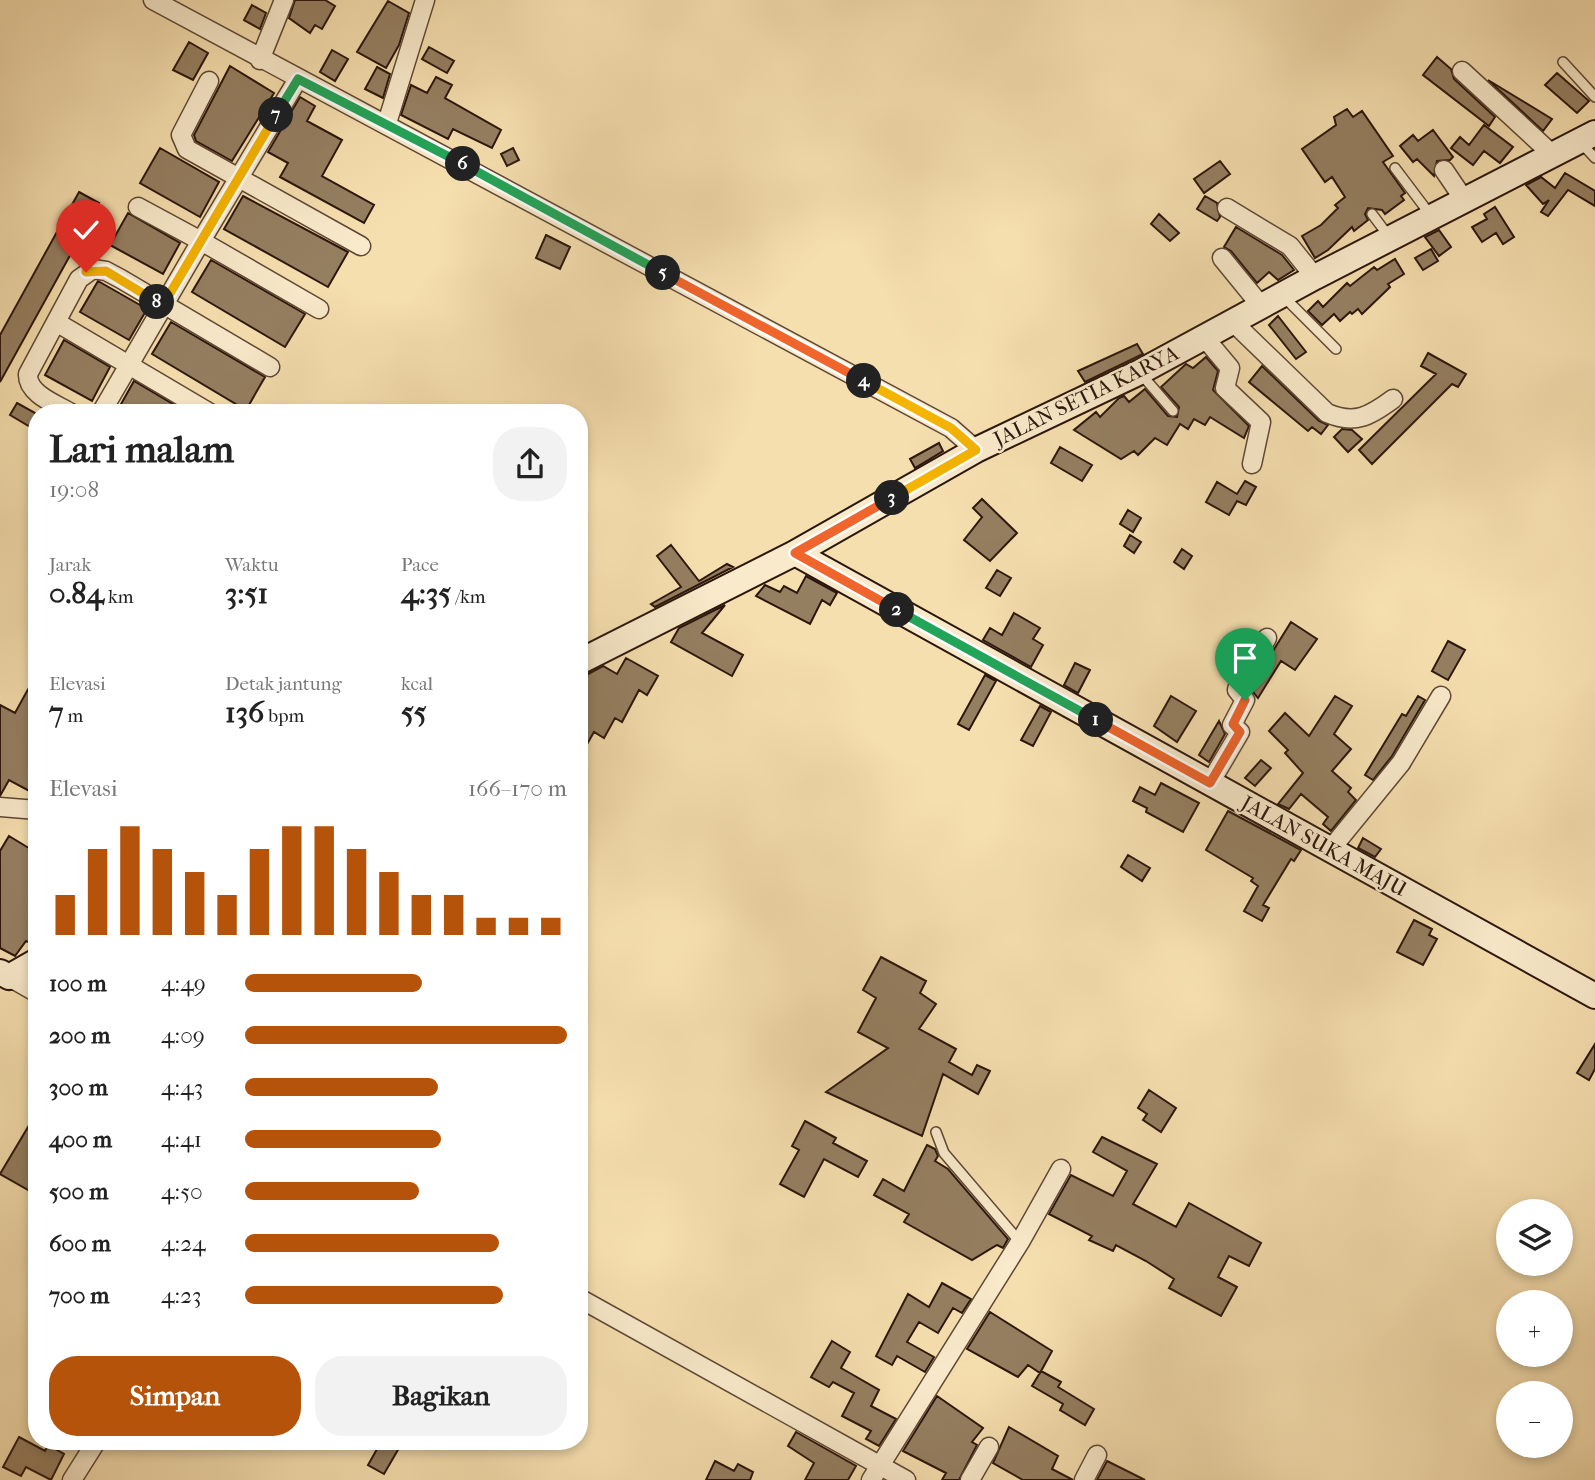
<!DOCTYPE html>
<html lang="id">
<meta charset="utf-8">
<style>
body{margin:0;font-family:"IM FELL French Canon",serif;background:#f2f2f2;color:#222;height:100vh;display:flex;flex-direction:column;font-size:26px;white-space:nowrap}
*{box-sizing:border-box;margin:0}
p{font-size:23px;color:#767676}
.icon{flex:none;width:38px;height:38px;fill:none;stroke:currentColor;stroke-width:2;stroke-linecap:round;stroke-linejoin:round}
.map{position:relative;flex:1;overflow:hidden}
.side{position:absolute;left:28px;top:404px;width:560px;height:1046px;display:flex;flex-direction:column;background:#fff;border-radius:28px;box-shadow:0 4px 10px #0003}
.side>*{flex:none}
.buttons{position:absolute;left:1496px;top:1199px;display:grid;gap:14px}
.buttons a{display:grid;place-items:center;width:77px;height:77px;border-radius:50%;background:#fff;box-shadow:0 4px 10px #0003;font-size:35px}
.pin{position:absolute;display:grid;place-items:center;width:60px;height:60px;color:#fff;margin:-72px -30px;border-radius:50% 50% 50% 0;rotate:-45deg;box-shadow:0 0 7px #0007}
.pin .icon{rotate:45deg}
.km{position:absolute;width:35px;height:35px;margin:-18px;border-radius:50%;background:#222;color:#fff;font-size:19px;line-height:35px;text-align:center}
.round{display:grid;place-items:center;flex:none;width:74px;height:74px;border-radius:28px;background:#f2f2f2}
.summary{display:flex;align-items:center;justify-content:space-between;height:119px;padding:0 21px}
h1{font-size:38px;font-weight:700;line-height:52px}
.metrics{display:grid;grid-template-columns:repeat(3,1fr);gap:10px;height:119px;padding:7px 21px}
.metrics div{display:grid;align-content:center}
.metrics b{font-size:30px;font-weight:700}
.metrics small{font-size:19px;font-weight:400}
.metrics p{font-size:19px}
.chart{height:196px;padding:14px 21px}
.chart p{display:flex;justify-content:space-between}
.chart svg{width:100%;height:126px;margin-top:7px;stroke:#b45309;stroke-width:6}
.cta{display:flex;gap:14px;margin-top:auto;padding:14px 21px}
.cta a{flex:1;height:80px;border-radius:28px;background:#b45309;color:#fff;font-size:28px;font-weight:700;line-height:80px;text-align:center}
.cta a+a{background:#f2f2f2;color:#222}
ul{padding:0 21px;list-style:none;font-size:23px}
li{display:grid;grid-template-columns:112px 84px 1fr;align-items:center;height:52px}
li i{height:18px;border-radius:9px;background:#b45309}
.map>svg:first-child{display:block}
</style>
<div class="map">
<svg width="1595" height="1480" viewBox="0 0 1595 1480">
<rect width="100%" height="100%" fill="#f6dfaf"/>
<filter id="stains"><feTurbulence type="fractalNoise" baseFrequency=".00286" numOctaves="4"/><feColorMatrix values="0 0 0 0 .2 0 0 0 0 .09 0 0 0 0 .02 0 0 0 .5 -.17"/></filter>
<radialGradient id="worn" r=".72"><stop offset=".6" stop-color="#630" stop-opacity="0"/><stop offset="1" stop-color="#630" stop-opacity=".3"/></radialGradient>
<!-- building -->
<path fill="#957f61" stroke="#2c160c" stroke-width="2" d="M 295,0 L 325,0 L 335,6 L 322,29 L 315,25 L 310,33 L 289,18 Z
M 388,1 L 409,13 L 399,45 L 386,68 L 357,52 Z
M 252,5 L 266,13 L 260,29 L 244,20 Z
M 189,42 L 208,53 L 193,80 L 173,70 Z
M 429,47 L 454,61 L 447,73 L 422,59 Z
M 332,50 L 348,59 L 335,81 L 320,72 Z
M 1437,57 L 1451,69 L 1454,79 L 1495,117 L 1489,126 L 1423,75 Z
M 230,66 L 274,93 L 232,161 L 196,141 L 194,135 Z
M 377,67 L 390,74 L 383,98 L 365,89 Z
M 1557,73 L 1589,101 L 1577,113 L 1545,85 Z
M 436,77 L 452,85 L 445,98 L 501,130 L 492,148 L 453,129 L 448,139 L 401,115 L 411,85 L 427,93 Z
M 1488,80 L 1552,119 L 1543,131 Z
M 300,97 L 315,106 L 307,121 L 342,140 L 322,176 L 374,205 L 364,223 L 280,177 L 288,163 L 268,152 Z
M 1347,109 L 1353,117 L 1362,111 L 1393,156 L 1383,162 L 1405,193 L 1401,196 L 1404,200 L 1385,214 L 1382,210 L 1368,208 L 1365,214 L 1368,220 L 1354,231 L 1352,227 L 1328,250 L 1315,258 L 1302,236 L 1321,225 L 1338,208 L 1335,205 L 1345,197 L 1332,177 L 1325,182 L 1302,149 L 1336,125 L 1334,117 Z
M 1484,125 L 1513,147 L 1500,163 L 1484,151 L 1473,165 L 1451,148 L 1460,137 L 1469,145 Z
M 1433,130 L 1453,157 L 1450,160 L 1437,161 L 1434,176 L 1417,159 L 1413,162 L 1400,146 L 1413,135 L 1418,141 Z
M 160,148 L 219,182 L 200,217 L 140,183 Z
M 513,148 L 519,160 L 507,166 L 501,154 Z
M 1220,161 L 1230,174 L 1204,193 L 1194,179 Z
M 1565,173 L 1595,191 L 1595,206 L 1568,190 L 1548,216 L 1541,212 L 1549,200 L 1543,204 L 1526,185 L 1541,177 L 1555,188 Z
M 79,192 L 99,203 L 0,382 L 0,335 Z
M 243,196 L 348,252 L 328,287 L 224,229 Z
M 1205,196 L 1217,203 L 1220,217 L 1217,221 L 1197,209 Z
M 1495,207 L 1514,237 L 1503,244 L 1496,233 L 1482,242 L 1472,227 L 1487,219 L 1484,214 Z
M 128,213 L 180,243 L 163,274 L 110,245 Z
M 1159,214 L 1179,233 L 1170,241 L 1151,224 Z
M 1236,227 L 1282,255 L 1294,270 L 1278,280 L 1269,272 L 1257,283 L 1231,251 L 1224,247 Z
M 1439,230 L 1451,247 L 1439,256 L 1425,237 Z
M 546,235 L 570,247 L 560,269 L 536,258 Z
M 1431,249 L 1438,261 L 1423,270 L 1415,258 Z
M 1395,259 L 1404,274 L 1388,284 L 1390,287 L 1362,314 L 1358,309 L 1352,314 L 1350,312 L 1340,321 L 1334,314 L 1322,325 L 1308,311 L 1318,301 L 1323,307 L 1347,283 L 1350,286 L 1374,267 L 1377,270 Z
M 211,260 L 305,314 L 285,347 L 192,292 Z
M 98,281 L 147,309 L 129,340 L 80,312 Z
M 1278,316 L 1306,352 L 1296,359 L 1269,325 Z
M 171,322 L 265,377 L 246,410 L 152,354 Z
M 64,340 L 110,367 L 92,401 L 45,375 Z
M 1137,344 L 1143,354 L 1085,382 L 1078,371 Z
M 1428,353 L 1466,374 L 1458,387 L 1452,384 L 1372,464 L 1359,450 L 1436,374 L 1421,366 Z
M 1206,357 L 1218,371 L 1213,390 L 1249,426 L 1244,438 L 1210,417 L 1205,425 L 1194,419 L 1188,429 L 1180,424 L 1167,445 L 1155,438 L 1138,455 L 1134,451 L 1121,459 L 1074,430 L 1096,412 L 1100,417 L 1119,398 L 1124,396 L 1129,402 L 1145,389 L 1168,416 L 1177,417 L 1179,407 L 1161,387 L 1186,364 L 1193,368 Z
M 1262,366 L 1319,421 L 1328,425 L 1321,434 L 1312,427 L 1308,431 L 1249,382 Z
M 134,381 L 188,413 L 116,413 Z
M 17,403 L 37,414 L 37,431 L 10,415 Z
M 1342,429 L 1352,430 L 1362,439 L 1348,452 L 1334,437 Z
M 939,443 L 943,451 L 915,468 L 910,459 Z
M 1060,447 L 1092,465 L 1082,481 L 1051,463 Z
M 1245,481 L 1256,487 L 1246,505 L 1237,501 L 1229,515 L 1206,502 L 1217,482 L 1237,494 Z
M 982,499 L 1017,533 L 990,561 L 964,540 L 982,517 L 973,508 Z
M 1128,510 L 1141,518 L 1133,532 L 1120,524 Z
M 1130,535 L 1141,542 L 1134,553 L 1124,546 Z
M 671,545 L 699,581 L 727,564 L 733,567 L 655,607 L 651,604 L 681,587 L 657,556 Z
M 1182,549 L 1192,556 L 1184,569 L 1174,562 Z
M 997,570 L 1011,578 L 1000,596 L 986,588 Z
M 806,576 L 837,593 L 830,605 L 822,600 L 810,624 L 756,596 L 765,585 L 780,592 L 784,586 L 797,593 Z
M 725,605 L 702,633 L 743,655 L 732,676 L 671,642 L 679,628 Z
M 1014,613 L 1040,628 L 1033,639 L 1043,645 L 1031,667 L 983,640 L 990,628 L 1002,635 Z
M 1291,622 L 1317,639 L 1295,670 L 1281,661 L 1258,698 L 1250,688 Z
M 1448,641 L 1465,650 L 1448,680 L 1432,671 Z
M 626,658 L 658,676 L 647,695 L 639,690 L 622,722 L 615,718 L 604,738 L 594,732 L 579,758 L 579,689 L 588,674 L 603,666 L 617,674 Z
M 1075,663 L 1090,670 L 1078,693 L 1064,685 Z
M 37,673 L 37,795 L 9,780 L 0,796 L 0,705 L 15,713 Z
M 985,675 L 996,681 L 969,730 L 958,724 Z
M 1171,696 L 1196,711 L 1177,742 L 1154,726 Z
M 1335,696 L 1352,706 L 1334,734 L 1351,749 L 1332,771 L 1351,788 L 1348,792 L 1356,800 L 1331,831 L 1323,824 L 1328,817 L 1301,794 L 1289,809 L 1278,804 L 1303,773 L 1285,753 L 1288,750 L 1269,731 L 1285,713 L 1309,736 Z
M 1418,696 L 1425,700 L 1392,756 L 1373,780 L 1365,775 L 1402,714 L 1406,716 Z
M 1040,706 L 1051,712 L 1033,746 L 1021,740 Z
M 1219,721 L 1225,734 L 1209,762 L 1199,755 Z
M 1261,760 L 1271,768 L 1255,786 L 1245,778 Z
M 1161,783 L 1199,803 L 1183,832 L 1146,812 L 1147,808 L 1133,801 L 1140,787 L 1155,795 Z
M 1228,811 L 1301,850 L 1294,861 L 1291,859 L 1263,905 L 1269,908 L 1262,921 L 1244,911 L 1258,886 L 1251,881 L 1253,878 L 1206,850 Z
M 9,836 L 37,853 L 37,946 L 26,941 L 15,956 L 0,948 L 0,851 Z
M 1363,838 L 1381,849 L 1375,857 L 1358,848 Z
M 1128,855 L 1150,868 L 1142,881 L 1121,867 Z
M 1414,920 L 1432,929 L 1429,935 L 1437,939 L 1423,965 L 1397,952 Z
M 881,957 L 926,981 L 920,993 L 936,1004 L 919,1029 L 956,1049 L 949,1062 L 972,1075 L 977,1065 L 990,1071 L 978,1094 L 943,1074 L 922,1136 L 826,1092 L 888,1048 L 858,1032 L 876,998 L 863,990 Z
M 1595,1044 L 1595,1069 L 1589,1080 L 1577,1073 Z
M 1149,1090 L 1176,1108 L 1161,1132 L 1143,1120 L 1147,1114 L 1138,1108 Z
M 37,1112 L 37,1195 L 0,1174 Z
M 805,1121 L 836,1138 L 833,1143 L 867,1161 L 858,1177 L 824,1159 L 804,1197 L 780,1184 L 799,1150 L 792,1146 Z
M 1102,1137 L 1157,1164 L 1133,1204 L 1176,1227 L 1189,1203 L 1261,1243 L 1249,1266 L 1229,1256 L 1218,1277 L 1237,1287 L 1221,1316 L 1169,1288 L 1174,1279 L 1146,1261 L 1116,1245 L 1113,1251 L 1089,1240 L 1092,1236 L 1049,1214 L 1071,1175 L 1113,1196 L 1127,1171 L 1093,1152 Z
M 927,1145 L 935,1149 L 938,1156 L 935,1161 L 948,1169 L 1008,1239 L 1003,1248 L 997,1245 L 972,1260 L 904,1222 L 909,1214 L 874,1195 L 883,1179 L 904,1191 Z
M 942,1283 L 971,1299 L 962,1313 L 953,1308 L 938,1333 L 919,1322 L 907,1342 L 934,1357 L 925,1372 L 897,1356 L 892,1365 L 876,1356 L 908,1294 L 929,1307 Z
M 990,1312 L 1052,1351 L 1040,1373 L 1028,1365 L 1018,1377 L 967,1349 Z
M 832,1341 L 850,1352 L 841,1368 L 879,1390 L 871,1406 L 896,1419 L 879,1446 L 866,1439 L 871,1431 L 842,1416 L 854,1393 L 833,1382 L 829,1387 L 811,1377 Z
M 1041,1371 L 1061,1382 L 1058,1387 L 1094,1409 L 1085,1425 L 1060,1410 L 1063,1404 L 1032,1386 Z
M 937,1396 L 983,1428 L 972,1442 L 977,1445 L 959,1480 L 942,1480 L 946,1473 L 903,1451 Z
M 1009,1427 L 1058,1456 L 1052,1469 L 1073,1480 L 1023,1480 L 993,1463 Z
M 796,1432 L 856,1466 L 848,1480 L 805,1480 L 814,1463 L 788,1446 Z
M 19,1437 L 45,1451 L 48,1445 L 64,1454 L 51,1480 L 26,1467 L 21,1476 L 3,1467 Z
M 381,1442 L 399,1448 L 384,1474 L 368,1465 Z
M 715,1461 L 734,1471 L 738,1464 L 753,1472 L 750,1480 L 706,1480 Z
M 1107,1461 L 1145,1480 L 1097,1480 Z"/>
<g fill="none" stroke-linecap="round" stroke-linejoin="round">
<defs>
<path id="lane" d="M 1563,62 L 1595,97
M 1581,143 L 1595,158
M 1395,168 L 1432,217
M 1372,214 L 1390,238
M 1285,298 L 1336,349
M 1141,374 L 1173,411
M 936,1132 L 944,1153 L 1020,1242"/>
<path id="street" d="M 153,0 L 951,428 L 976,450
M 260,60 L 284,0
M 1462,71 L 1553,155
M 209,81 L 181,135 L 187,149 L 361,246
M 387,123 L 425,0
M 1444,170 L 1465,201
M 138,207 L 201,241 L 298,79
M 1227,208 L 1290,246 L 1315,277
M 1222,258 L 1262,307
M 56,322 L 210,413
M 1234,323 L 1327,413 C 1355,425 1370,416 1393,399
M 1204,337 L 1230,368 L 1225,388 L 1261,422 L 1252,464
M 71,413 C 56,404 27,394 28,374 L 79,279 L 93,269 L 106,271 L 121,279 L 270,367
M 101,413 L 201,241 L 319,309
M 1210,783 L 1240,732 L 1232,725 L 1245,700 L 1237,690 L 1238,686 L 1267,638
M 0,807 L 37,810
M 1330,850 L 1401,763 L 1441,696
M 9,977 L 37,993
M 579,1298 L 906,1480
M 72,1480 L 96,1442
M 871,1480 L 1020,1242 L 1061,1169
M 970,1480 L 989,1447
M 1084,1480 L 1097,1455"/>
<path id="secondary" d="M 795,553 L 1595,996
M 579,662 L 795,553 L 976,450 L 1140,372 L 1315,277 L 1595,133
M 0,972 L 9,977 L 37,961"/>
</defs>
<!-- lane casing -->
<use href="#lane" stroke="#5e4835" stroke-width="12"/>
<!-- street casing -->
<use href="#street" stroke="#5e4835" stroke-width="21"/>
<!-- secondary casing -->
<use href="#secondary" stroke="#2c160c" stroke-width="28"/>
<!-- lane -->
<use href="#lane" stroke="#f9eacb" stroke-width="9"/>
<!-- street -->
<use href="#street" stroke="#f9eacb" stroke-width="18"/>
<!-- secondary -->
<use href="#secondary" stroke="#f9eacb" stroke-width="24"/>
</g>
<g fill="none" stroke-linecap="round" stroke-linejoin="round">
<defs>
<path id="split-1" d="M 1096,720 L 1210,783 L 1240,732 L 1233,724 L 1245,700"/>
<path id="split-2" d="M 897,610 L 1096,720"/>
<path id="split-3" d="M 892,498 L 795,553 L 897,610"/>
<path id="split-4" d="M 864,381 L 951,428 L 976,450 L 892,498"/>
<path id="split-5" d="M 663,273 L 864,381"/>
<path id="split-6" d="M 463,164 L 663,273"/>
<path id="split-7" d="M 276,115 L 298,79 L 463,164"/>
<path id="split-8" d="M 157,302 L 163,305 L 276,115"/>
<path id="split-9" d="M 86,272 L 106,271 L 157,302"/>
</defs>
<!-- split-1 casing -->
<use href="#split-1" stroke="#fff" stroke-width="14"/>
<!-- split-2 casing -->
<use href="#split-2" stroke="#fff" stroke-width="14"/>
<!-- split-3 casing -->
<use href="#split-3" stroke="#fff" stroke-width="14"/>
<!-- split-4 casing -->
<use href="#split-4" stroke="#fff" stroke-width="14"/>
<!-- split-5 casing -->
<use href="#split-5" stroke="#fff" stroke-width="14"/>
<!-- split-6 casing -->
<use href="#split-6" stroke="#fff" stroke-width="14"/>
<!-- split-7 casing -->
<use href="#split-7" stroke="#fff" stroke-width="14"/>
<!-- split-8 casing -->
<use href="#split-8" stroke="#fff" stroke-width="14"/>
<!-- split-9 casing -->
<use href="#split-9" stroke="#fff" stroke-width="14"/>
<!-- split-1 -->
<use href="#split-1" stroke="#f0652b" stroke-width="9"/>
<!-- split-2 -->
<use href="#split-2" stroke="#22a559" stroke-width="9"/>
<!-- split-3 -->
<use href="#split-3" stroke="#f0652b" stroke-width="9"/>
<!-- split-4 -->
<use href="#split-4" stroke="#f5b400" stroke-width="9"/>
<!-- split-5 -->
<use href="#split-5" stroke="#f0652b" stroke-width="9"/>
<!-- split-6 -->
<use href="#split-6" stroke="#22a559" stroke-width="9"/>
<!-- split-7 -->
<use href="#split-7" stroke="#22a559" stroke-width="9"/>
<!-- split-8 -->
<use href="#split-8" stroke="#f5b400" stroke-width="9"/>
<!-- split-9 -->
<use href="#split-9" stroke="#f5b400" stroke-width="9"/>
</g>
<g text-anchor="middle" stroke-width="5" stroke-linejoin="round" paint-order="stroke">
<!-- street labels -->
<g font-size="21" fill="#2c160c" stroke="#f9eacb">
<text transform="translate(1086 396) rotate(-26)" y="7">JALAN SETIA KARYA</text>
<text transform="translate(1324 846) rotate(29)" y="7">JALAN SUKA MAJU</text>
</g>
</g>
<rect width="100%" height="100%" filter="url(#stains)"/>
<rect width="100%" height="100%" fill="url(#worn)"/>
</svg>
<div class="buttons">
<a><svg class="icon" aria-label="layers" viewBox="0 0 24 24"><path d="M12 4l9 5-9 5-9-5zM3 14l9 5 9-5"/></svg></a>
<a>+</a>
<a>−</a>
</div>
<div class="pin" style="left:1245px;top:700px;background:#1e9e55"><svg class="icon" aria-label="arrive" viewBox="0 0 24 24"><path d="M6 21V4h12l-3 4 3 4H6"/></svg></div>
<div class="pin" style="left:86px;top:272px;background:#d93025"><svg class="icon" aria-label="check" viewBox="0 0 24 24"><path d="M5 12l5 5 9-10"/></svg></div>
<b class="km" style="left:1096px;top:720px">1</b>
<b class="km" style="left:897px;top:610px">2</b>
<b class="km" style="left:892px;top:498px">3</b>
<b class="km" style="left:864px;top:381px">4</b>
<b class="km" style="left:663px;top:273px">5</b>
<b class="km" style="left:463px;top:164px">6</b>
<b class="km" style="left:276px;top:115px">7</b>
<b class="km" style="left:157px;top:302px">8</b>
<section class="side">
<div class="summary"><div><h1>Lari malam</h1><p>19:08</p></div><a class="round"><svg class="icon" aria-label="share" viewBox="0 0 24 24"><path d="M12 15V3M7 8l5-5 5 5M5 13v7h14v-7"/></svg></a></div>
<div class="metrics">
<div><p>Jarak</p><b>0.84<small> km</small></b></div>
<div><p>Waktu</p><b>3:51</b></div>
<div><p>Pace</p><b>4:35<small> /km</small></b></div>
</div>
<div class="metrics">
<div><p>Elevasi</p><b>7<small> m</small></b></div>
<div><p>Detak jantung</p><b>136<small> bpm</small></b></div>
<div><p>kcal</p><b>55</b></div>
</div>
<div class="chart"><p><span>Elevasi</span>166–170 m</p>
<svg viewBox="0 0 160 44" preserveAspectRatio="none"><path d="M5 44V30M15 44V14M25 44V6M35 44V14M45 44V22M55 44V30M65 44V14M75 44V6M85 44V6M95 44V14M105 44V22M115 44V30M125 44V30M135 44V38M145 44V38M155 44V38"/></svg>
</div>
<ul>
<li><b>100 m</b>4:49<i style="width:55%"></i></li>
<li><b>200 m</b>4:09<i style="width:100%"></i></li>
<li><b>300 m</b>4:43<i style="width:60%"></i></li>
<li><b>400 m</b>4:41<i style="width:61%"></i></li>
<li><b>500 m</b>4:50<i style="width:54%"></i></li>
<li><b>600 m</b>4:24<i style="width:79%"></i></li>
<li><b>700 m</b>4:23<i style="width:80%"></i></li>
</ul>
<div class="cta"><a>Simpan</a><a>Bagikan</a></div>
</section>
</div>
